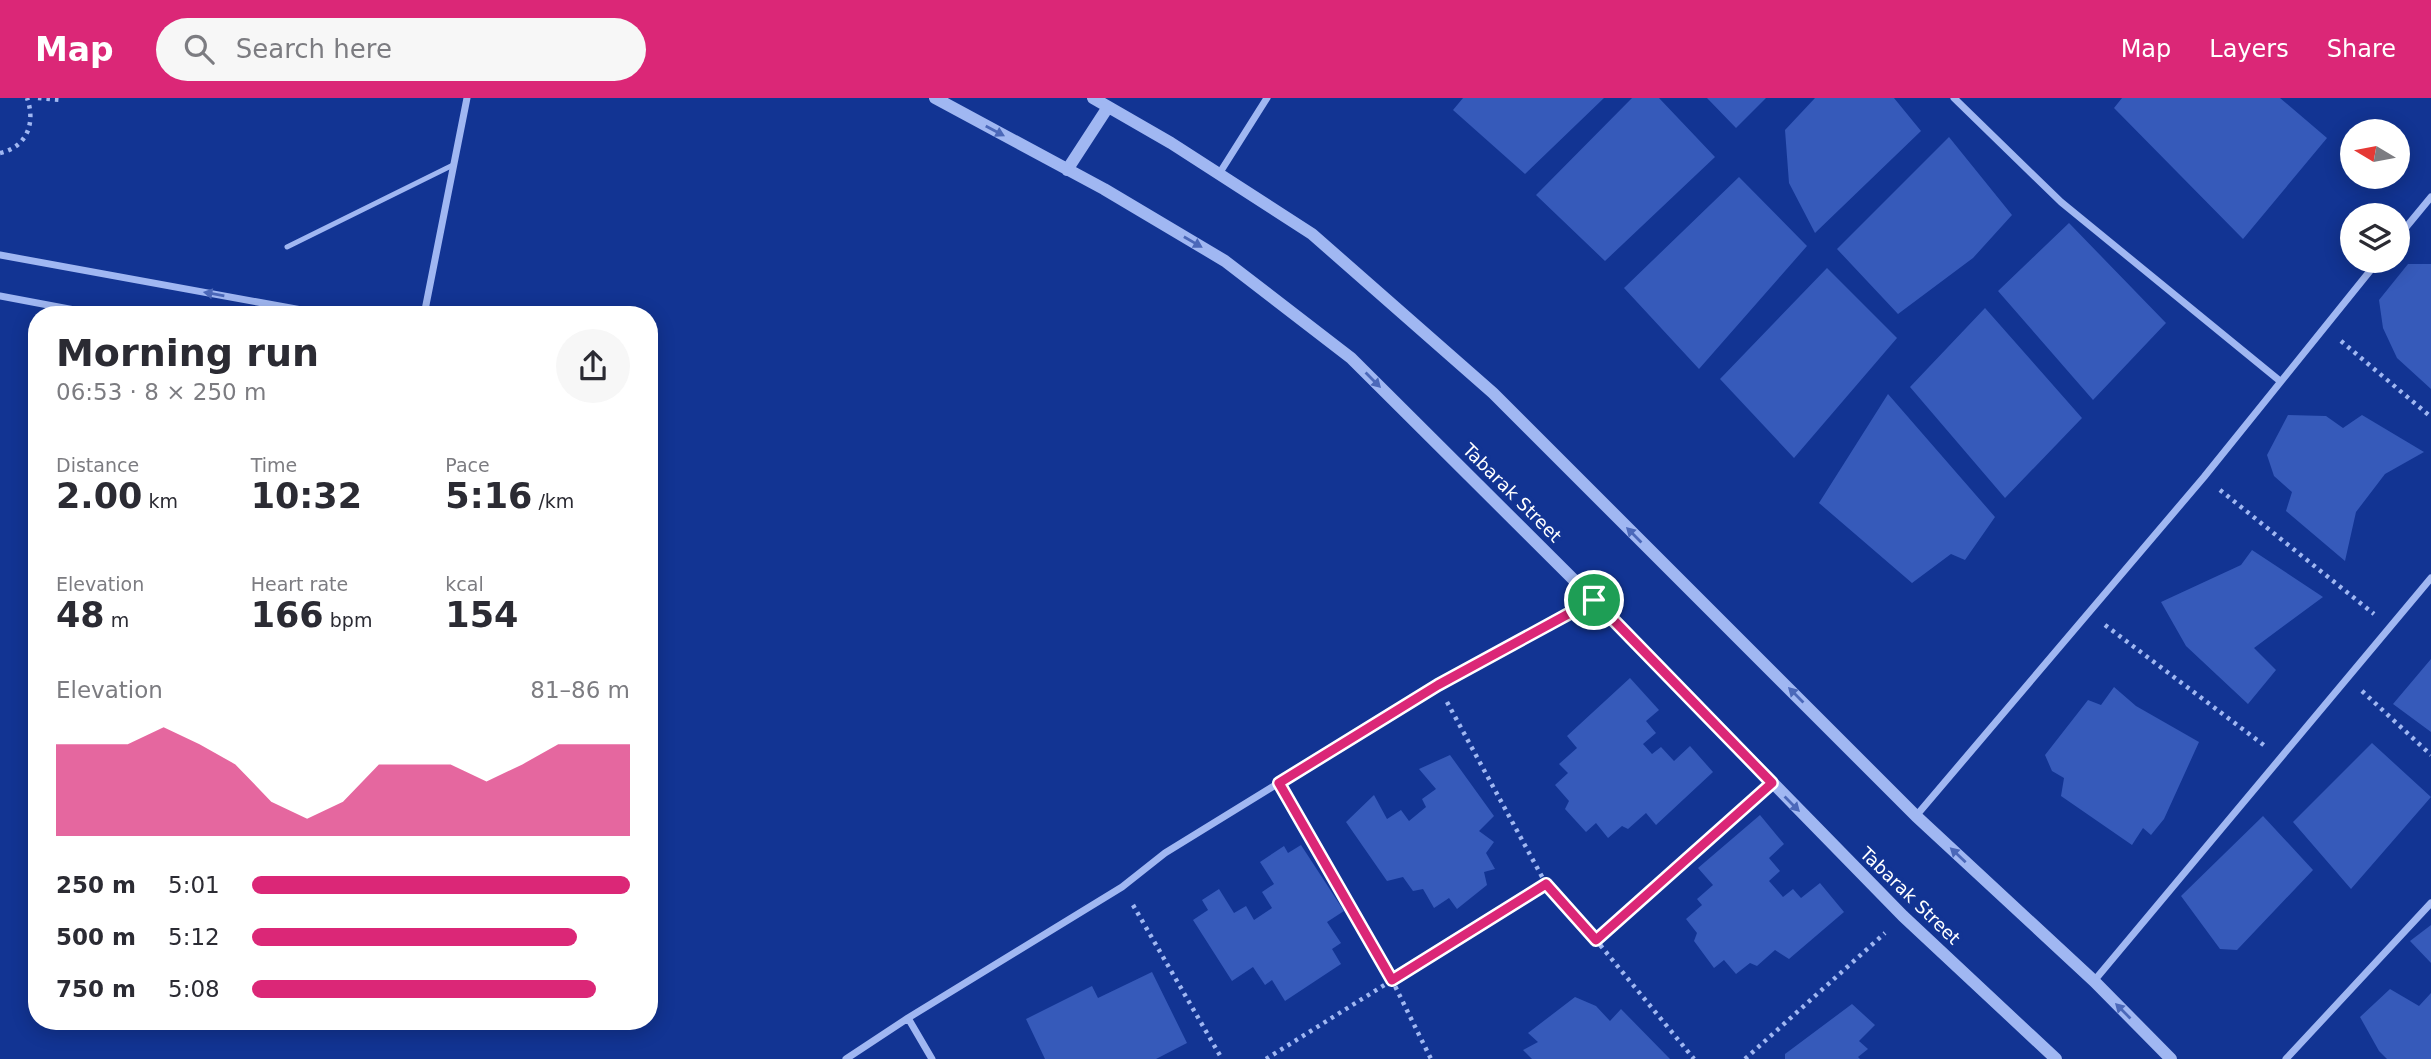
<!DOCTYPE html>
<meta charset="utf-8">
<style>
body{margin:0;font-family:"DejaVu Sans",sans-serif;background:#f7f7f7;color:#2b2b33;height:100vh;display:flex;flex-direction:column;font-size:26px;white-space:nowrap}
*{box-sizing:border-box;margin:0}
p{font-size:23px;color:#7c7c81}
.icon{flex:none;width:38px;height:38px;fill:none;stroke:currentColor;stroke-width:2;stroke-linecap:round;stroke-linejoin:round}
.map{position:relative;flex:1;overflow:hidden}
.side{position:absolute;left:28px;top:208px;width:630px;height:724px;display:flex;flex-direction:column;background:#fff;border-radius:28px;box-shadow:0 4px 18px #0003}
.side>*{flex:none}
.needle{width:46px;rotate:280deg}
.fabs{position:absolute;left:2340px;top:21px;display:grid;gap:14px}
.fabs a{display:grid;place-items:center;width:70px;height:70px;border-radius:50%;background:#fff;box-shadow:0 4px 18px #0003;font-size:35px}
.pin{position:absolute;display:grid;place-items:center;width:60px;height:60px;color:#fff;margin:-30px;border:4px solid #fff;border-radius:50%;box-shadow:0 2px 7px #0007}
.round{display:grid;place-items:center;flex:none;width:74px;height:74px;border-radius:37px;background:#f7f7f7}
.headline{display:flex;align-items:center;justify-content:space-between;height:119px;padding:0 28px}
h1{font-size:38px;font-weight:800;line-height:52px}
.stats{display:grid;grid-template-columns:repeat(3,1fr);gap:10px;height:119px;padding:7px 28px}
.stats div{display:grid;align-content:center}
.stats b{font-size:35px;font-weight:800}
.stats small{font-size:19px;font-weight:400}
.stats p{font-size:19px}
.chart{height:196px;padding:14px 28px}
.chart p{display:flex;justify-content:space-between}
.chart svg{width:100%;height:126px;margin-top:7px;fill:#db2777;opacity:.7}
ul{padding:0 28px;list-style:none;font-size:23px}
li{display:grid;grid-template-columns:112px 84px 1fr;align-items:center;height:52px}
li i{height:18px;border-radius:9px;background:#db2777}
header{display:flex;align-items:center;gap:42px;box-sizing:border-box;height:98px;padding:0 35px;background:#db2777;color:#fff}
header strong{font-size:33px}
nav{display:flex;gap:38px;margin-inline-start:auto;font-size:24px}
.search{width:490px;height:63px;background:#f7f7f7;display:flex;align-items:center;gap:18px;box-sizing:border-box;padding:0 24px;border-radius:38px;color:#7c7c81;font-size:26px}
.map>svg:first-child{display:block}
</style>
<header>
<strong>Map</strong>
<div class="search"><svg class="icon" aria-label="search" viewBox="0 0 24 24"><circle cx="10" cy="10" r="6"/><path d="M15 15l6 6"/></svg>Search here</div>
<nav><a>Map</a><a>Layers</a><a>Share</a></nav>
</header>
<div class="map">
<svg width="2431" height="961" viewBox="0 0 2431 961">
<rect width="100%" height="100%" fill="#123493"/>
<!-- building -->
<path fill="#365aba" d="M 1463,0 L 1604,0 L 1525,76 L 1453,12 Z
M 1632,0 L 1659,0 L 1715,59 L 1605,163 L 1536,97 Z
M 1707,0 L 1766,0 L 1736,30 Z
M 1815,0 L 1894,0 L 1921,33 L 1815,135 L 1789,85 L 1785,32 Z
M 2122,0 L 2280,0 L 2327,40 L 2243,141 L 2114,10 Z
M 1949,39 L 2012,117 L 1973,160 L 1898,216 L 1837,151 Z
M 1739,79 L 1807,148 L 1699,271 L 1624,190 Z
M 2069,125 L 2166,225 L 2093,302 L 1998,193 Z
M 2408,166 L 2431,166 L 2431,291 L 2397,260 L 2383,230 L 2379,202 Z
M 1827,170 L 1897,240 L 1794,360 L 1720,281 Z
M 1985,210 L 2082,320 L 2005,400 L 1910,289 Z
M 1888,296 L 1995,419 L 1965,462 L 1951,456 L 1912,485 L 1819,405 Z
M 2288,317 L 2326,318 L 2343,330 L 2362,317 L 2424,354 L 2385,376 L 2356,414 L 2345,463 L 2286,413 L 2292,394 L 2274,378 L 2267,357 Z
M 2252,452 L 2323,499 L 2254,550 L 2276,572 L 2248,606 L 2186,548 L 2161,504 L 2241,467 Z
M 2431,561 L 2431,634 L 2393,606 Z
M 1630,580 L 1659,612 L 1646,623 L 1656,635 L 1643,646 L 1652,656 L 1661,649 L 1674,663 L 1690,648 L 1713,674 L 1656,727 L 1646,715 L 1628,731 L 1622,728 L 1608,740 L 1596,725 L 1586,734 L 1565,711 L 1569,703 L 1555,687 L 1568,675 L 1559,666 L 1577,650 L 1567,638 Z
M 2114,589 L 2136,608 L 2199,644 L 2164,721 L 2151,737 L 2143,730 L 2132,747 L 2061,698 L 2064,680 L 2052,673 L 2045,657 L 2088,602 L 2101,607 Z
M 2372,645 L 2431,699 L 2351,791 L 2293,724 Z
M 1450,657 L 1494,718 L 1479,733 L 1494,744 L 1486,755 L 1495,771 L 1484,774 L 1487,787 L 1457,811 L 1449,800 L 1434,810 L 1423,791 L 1413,793 L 1403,779 L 1387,783 L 1346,724 L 1374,697 L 1387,721 L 1401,712 L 1409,723 L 1426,709 L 1422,701 L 1436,691 L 1419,671 Z
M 1760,717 L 1784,746 L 1769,760 L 1780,773 L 1769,783 L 1783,799 L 1793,791 L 1801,800 L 1820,785 L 1844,814 L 1789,861 L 1775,852 L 1757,868 L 1750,865 L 1736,876 L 1724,862 L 1714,870 L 1694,843 L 1697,835 L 1686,821 L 1702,807 L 1697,801 L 1713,787 L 1698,770 Z
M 2263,718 L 2313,772 L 2237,852 L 2220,851 L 2181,798 Z
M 1301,747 L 1344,813 L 1327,824 L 1341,845 L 1332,851 L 1341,866 L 1285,903 L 1272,882 L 1265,887 L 1253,869 L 1232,883 L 1193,822 L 1208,812 L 1202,802 L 1219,791 L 1234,815 L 1246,808 L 1254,822 L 1272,810 L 1262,794 L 1274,786 L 1260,764 L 1284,748 L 1288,755 Z
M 2431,827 L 2431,865 L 2410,843 Z
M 1152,874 L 1187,945 L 1156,961 L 1045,961 L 1026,921 L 1092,888 L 1098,900 Z
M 2390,891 L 2419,908 L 2431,895 L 2431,961 L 2387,961 L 2379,953 L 2360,919 Z
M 1575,899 L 1596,908 L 1610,923 L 1621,911 L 1670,961 L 1532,961 L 1523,952 L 1538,944 L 1528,935 Z
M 1852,906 L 1875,927 L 1859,943 L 1868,951 L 1858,959 L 1860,961 L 1785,961 L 1785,956 Z"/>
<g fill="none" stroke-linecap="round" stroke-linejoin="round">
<!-- path -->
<path stroke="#a0b7f2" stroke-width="4.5" stroke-dasharray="3.5 5" stroke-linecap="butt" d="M 38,0 L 62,2
M 0,55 C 27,49 36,25 27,0
M 2341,243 L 2431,319
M 2220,392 L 2374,516
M 2105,527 L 2265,648
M 2362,593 L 2431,657
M 1447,604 L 1546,786 L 1596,842 L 1694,961
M 1290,704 L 1392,882 L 1431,961
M 1133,807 L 1222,961
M 1596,842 L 1755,700
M 1266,961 L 1546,786
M 1745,961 L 1885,835"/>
<!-- service -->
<path stroke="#a0b7f2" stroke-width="5" d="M 287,149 L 453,67"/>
<!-- minor -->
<path stroke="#a0b7f2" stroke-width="7" d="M 1954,0 L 2061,104 L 2280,283
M 1219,76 L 1267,0
M 2398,139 L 2431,99
M 0,157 L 329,217
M 0,198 L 101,217
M 424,217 L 467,0
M 1916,718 L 2204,379 L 2378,163
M 2094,883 L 2431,480
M 908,920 L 932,961
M 846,961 L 908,920 L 1122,789 L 1165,755 L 1438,587 L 1594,502
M 2286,961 L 2431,805"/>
<!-- tertiary -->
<path stroke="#a0b7f2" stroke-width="12" d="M 935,0 L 1104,91 L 1225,163 L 1351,260 L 1594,502 L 1903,818 L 2056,961
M 1093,0 L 1171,45 L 1312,136 L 1493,295 L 1916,718 L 2094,883 L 2171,961
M 1067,72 L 1108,9"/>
</g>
<!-- one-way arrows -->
<defs><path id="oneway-solid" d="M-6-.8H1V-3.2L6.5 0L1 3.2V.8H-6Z" transform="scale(1.75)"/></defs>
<g fill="#4b68b9">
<use href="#oneway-solid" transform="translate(995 33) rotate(28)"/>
<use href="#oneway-solid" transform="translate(1193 144) rotate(30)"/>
<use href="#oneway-solid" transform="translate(214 196) rotate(-170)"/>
<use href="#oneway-solid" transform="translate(1373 282) rotate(45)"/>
<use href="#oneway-solid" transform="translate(1634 437) rotate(-135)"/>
<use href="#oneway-solid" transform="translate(1796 597) rotate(-135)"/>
<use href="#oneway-solid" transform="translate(1792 706) rotate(45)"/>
<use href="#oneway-solid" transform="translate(1958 757) rotate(-137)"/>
<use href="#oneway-solid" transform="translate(2123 913) rotate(-135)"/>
</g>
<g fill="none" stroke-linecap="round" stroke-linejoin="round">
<defs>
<path id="route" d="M 1594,502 L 1772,685 L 1596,842 L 1546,786 L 1392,882 L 1279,685 L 1438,587 Z"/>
</defs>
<!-- route casing -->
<use href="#route" stroke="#fff" stroke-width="14"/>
<!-- route -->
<use href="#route" stroke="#db2777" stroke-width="9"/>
</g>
<g text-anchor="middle" stroke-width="7" stroke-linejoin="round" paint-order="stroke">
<!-- street labels -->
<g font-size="18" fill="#fff" stroke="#123493">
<text transform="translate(1512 395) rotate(45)" y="6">Tabarak Street</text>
<text transform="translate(1910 798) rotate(44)" y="6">Tabarak Street</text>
</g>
</g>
</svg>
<div class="fabs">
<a><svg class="needle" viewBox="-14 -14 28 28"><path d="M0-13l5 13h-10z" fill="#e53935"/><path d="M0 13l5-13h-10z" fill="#7c7c81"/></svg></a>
<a><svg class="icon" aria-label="layers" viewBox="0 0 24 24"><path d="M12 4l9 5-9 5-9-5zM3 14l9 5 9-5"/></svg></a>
</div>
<div class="pin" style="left:1594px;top:502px;background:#1e9e55"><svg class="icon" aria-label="arrive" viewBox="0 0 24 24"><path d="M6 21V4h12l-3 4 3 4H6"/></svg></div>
<section class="side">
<div class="headline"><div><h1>Morning run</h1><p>06:53 · 8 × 250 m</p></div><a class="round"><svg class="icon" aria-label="share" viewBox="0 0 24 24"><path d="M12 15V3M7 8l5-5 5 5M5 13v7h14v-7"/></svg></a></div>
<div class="stats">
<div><p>Distance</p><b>2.00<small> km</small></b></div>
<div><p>Time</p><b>10:32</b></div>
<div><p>Pace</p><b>5:16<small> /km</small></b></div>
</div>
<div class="stats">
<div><p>Elevation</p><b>48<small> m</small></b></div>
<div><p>Heart rate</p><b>166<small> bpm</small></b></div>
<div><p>kcal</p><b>154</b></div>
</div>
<div class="chart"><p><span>Elevation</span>81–86 m</p>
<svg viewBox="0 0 160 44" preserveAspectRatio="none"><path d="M0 44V12L10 12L20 12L30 6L40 12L50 19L60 32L70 38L80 32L90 19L100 19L110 19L120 25L130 19L140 12L150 12L160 12V44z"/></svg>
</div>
<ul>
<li><b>250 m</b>5:01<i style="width:100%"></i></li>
<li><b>500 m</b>5:12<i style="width:86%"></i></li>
<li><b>750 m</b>5:08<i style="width:91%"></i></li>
</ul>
</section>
</div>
